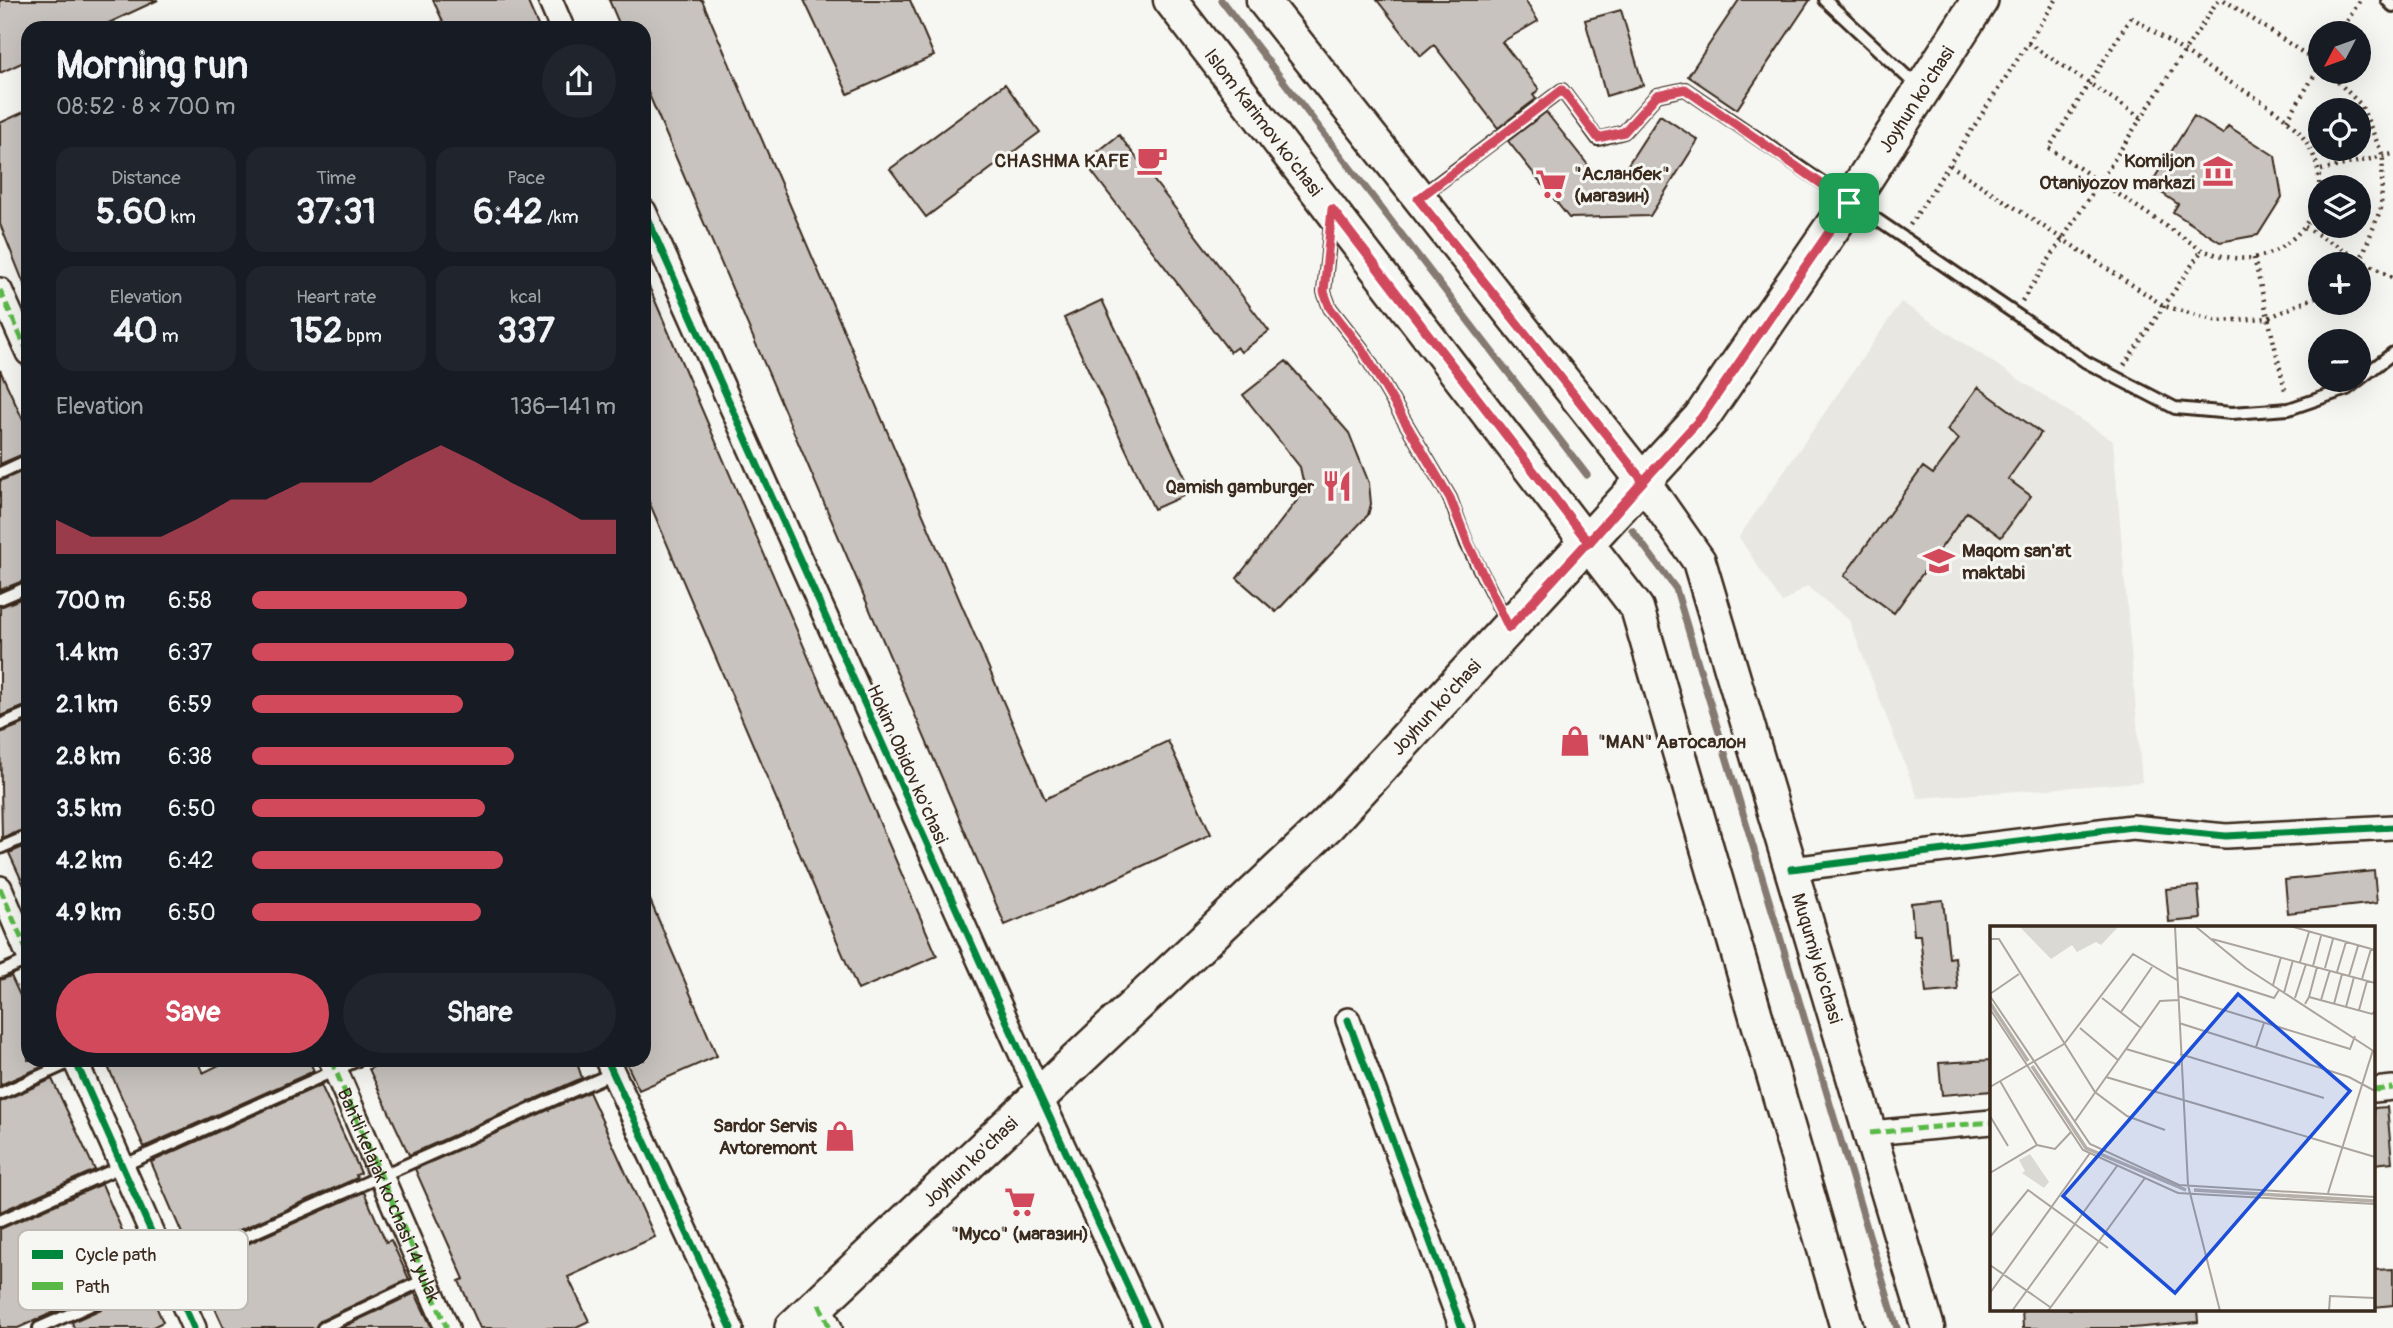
<!DOCTYPE html>
<meta charset="utf-8">
<style>
body{margin:0;font-family:Pangolin,sans-serif;background:#20242c;color:#f1f3f6;height:100vh;display:flex;flex-direction:column;font-size:26px;white-space:nowrap}
*{box-sizing:border-box;margin:0}
p{font-size:23px;color:#9ea1a6}
.icon{flex:none;width:38px;height:38px;fill:none;stroke:currentColor;stroke-width:2;stroke-linecap:round;stroke-linejoin:round}
.map{position:relative;flex:1;overflow:hidden}
.details{position:absolute;left:21px;top:21px;width:630px;height:1046px;display:flex;flex-direction:column;background:#171b24;border-radius:21px;box-shadow:0 7px 28px #0002}
.details>*{flex:none}
.needle{width:46px;rotate:229deg}
.fabs{position:absolute;left:2308px;top:21px;display:grid;gap:14px}
.fabs a{display:grid;place-items:center;width:63px;height:63px;border-radius:50%;background:#171b24;box-shadow:0 7px 28px #0002;font-size:35px}
.pin{position:absolute;display:grid;place-items:center;width:60px;height:60px;color:#fff;margin:-30px;border-radius:14px;box-shadow:0 4px 10px #0006}
.round{display:grid;place-items:center;flex:none;width:74px;height:74px;border-radius:37px;background:#20242c}
.overview{display:flex;align-items:center;justify-content:space-between;height:119px;padding:0 35px}
h1{font-size:38px;font-weight:700;line-height:52px}
.figures{display:grid;grid-template-columns:repeat(3,1fr);gap:10px;height:119px;padding:7px 35px}
.figures div{display:grid;align-content:center;border-radius:18px;background:#20242c;text-align:center}
.figures b{font-size:35px;font-weight:700}
.figures small{font-size:19px;font-weight:400}
.figures p{font-size:19px}
.chart{height:196px;padding:14px 35px}
.chart p{display:flex;justify-content:space-between}
.chart svg{width:100%;height:126px;margin-top:7px;fill:#d1495b;opacity:.7}
.action{display:flex;gap:14px;margin-top:auto;padding:14px 35px}
.action a{flex:1;height:80px;border-radius:42px;background:#d1495b;color:#fff;font-size:28px;font-weight:700;line-height:80px;text-align:center}
.action a+a{background:#20242c;color:#f1f3f6}
ul{padding:0 35px;list-style:none;font-size:23px}
li{display:grid;grid-template-columns:112px 84px 1fr;align-items:center;height:52px}
li i{height:18px;border-radius:9px;background:#d1495b}
.map>svg:first-child{display:block}
</style>
<div class="map">
<svg width="2393" height="1328" viewBox="0 0 2393 1328">
<rect width="100%" height="100%" fill="#f6f6f2"/>
<filter id="ink" filterUnits="userSpaceOnUse"><feTurbulence type="fractalNoise" baseFrequency=".0143" numOctaves="2"/><feDisplacementMap in="SourceGraphic" scale="14" xChannelSelector="R" yChannelSelector="G"/><feConvolveMatrix kernelMatrix="1 2 1 2 8 2 1 2 1" color-interpolation-filters="sRGB"/></filter>
<g filter="url(#ink)">
<!-- built -->
<path fill="#e8e7e2" d="M 1901,302 L 2113,441 L 2142,782 L 1918,798 L 1849,620 L 1807,586 L 1782,603 L 1739,537 Z"/>
<g fill="none" stroke-linecap="round" stroke-linejoin="round">
<!-- stream -->
<path stroke="#857a71" stroke-width="7" d="M 1221,0 L 1587,475
M 1632,530 L 1676,589 L 1897,1328"/>
</g>
<!-- building -->
<path fill="#c8c3be" stroke="#3b2a1e" stroke-width="2" d="M 0,0 L 158,0 L 98,28 L 28,28 L 28,60 L 0,73 Z
M 433,0 L 527,0 L 539,28 L 446,28 Z
M 609,0 L 702,0 L 1045,799 L 1168,741 L 1211,834 L 1106,883 L 1005,925 L 644,83 L 644,28 L 621,28 Z
M 804,0 L 910,0 L 934,56 L 848,94 Z
M 1377,0 L 1525,0 L 1538,21 L 1502,42 L 1539,89 L 1533,95 L 1536,99 L 1498,128 L 1434,45 L 1421,56 Z
M 1739,0 L 1810,0 L 1737,109 L 1688,76 Z
M 1621,10 L 1643,85 L 1606,96 L 1585,20 Z
M 1005,84 L 1040,132 L 926,217 L 890,169 Z
M 28,110 L 28,294 L 0,224 L 0,123 Z
M 1546,112 L 1592,170 L 1625,169 L 1660,115 L 1698,140 L 1650,216 L 1569,218 L 1508,141 Z
M 2194,116 L 2223,134 L 2228,126 L 2275,156 L 2282,197 L 2258,235 L 2220,242 L 2173,212 L 2178,204 L 2150,185 Z
M 1119,135 L 1269,331 L 1241,352 L 1237,347 L 1230,352 L 1089,168 L 1095,163 L 1091,157 Z
M 644,275 L 937,956 L 858,990 L 644,490 Z
M 1102,300 L 1192,492 L 1154,509 L 1064,318 Z
M 1286,361 L 1349,433 L 1369,483 L 1371,504 L 1368,515 L 1276,612 L 1237,578 L 1305,490 L 1300,467 L 1243,395 Z
M 0,370 L 28,431 L 28,452 L 0,464 Z
M 1978,387 L 2041,433 L 2008,479 L 2031,496 L 2001,537 L 1967,512 L 1894,613 L 1844,576 L 1923,467 L 1933,474 L 1959,439 L 1947,430 Z
M 28,469 L 28,579 L 0,590 L 0,481 Z
M 28,596 L 28,705 L 0,716 L 0,607 Z
M 28,722 L 28,828 L 2,838 L 0,733 Z
M 28,845 L 28,894 L 9,853 Z
M 2374,871 L 2377,903 L 2288,913 L 2285,880 Z
M 644,886 L 717,1056 L 639,1090 L 625,1060 L 644,1060 Z
M 2198,886 L 2201,919 L 2169,922 L 2166,889 Z
M 1943,900 L 1949,958 L 1955,957 L 1958,990 L 1926,993 L 1920,935 L 1914,935 L 1911,903 Z
M 11,976 L 28,1013 L 28,1060 L 44,1060 L 46,1065 L 0,1085 L 0,980 Z
M 105,1060 L 197,1060 L 203,1073 L 229,1060 L 309,1060 L 314,1071 L 144,1147 Z
M 387,1060 L 576,1060 L 582,1078 L 409,1155 L 369,1069 Z
M 1992,1060 L 1992,1091 L 1942,1095 L 1939,1063 Z
M 52,1079 L 95,1170 L 0,1212 L 0,1102 Z
M 321,1085 L 361,1173 L 356,1175 L 357,1178 L 190,1252 L 151,1162 Z
M 589,1092 L 655,1237 L 568,1277 L 589,1321 L 574,1328 L 480,1328 L 459,1281 L 464,1279 L 415,1169 Z
M 2387,1107 L 2392,1162 L 2374,1164 L 2374,1108 Z
M 102,1184 L 141,1274 L 18,1328 L 0,1328 L 0,1229 Z
M 364,1192 L 386,1242 L 391,1240 L 409,1279 L 320,1321 L 315,1328 L 224,1328 L 196,1267 Z
M 2393,1269 L 2393,1305 L 2374,1307 L 2374,1270 Z
M 148,1288 L 163,1322 L 151,1328 L 74,1328 L 72,1322 Z
M 415,1293 L 432,1328 L 341,1328 Z
M 2022,1309 L 2197,1309 L 2198,1322 L 2133,1328 L 2023,1328 Z"/>
<g fill="none" stroke-linecap="round" stroke-linejoin="round">
<defs>
<path id="service" d="M 1825,0 L 1918,87
M 2387,0 L 2393,6
M 1420,197 L 1562,90 L 1598,139 L 1624,132 L 1657,95 L 1685,89 L 2086,362 L 2175,408 L 2232,413 L 2289,409 L 2347,389 L 2393,353
M 1331,222 L 1324,292 L 1330,308 L 1362,349 L 1450,498 L 1467,544 L 1507,623
M 0,473 L 28,460
M 0,599 L 28,587
M 0,725 L 28,713
M 0,848 L 28,836
M 0,972 L 28,960
M 0,1094 L 75,1060
M 0,1221 L 358,1060
M 39,1328 L 613,1073
M 323,1328 L 426,1279"/>
<g id="minor">
<path d="M 550,0 L 562,28"/>
<path d="M 644,211 L 1040,1096 L 1147,1328"/>
<path d="M 0,290 L 28,353"/>
<path d="M 1791,869 L 2132,827 L 2226,836 L 2393,827"/>
<path d="M 0,888 L 28,954"/>
<path d="M 1348,1020 L 1462,1328"/>
<path d="M 75,1060 L 194,1328"/>
<path id="s1" d="M 331,1060 L 447,1328"/>
<path d="M 607,1060 L 731,1328"/>
<path d="M 2374,1090 L 2393,1088"/>
<path d="M 1870,1133 L 1992,1122"/>
<path d="M 819,1304 L 830,1328"/>
</g>
<g id="secondary">
<path id="s2" d="M 1170,0 L 1637,608 L 1847,1328"/>
<path id="s3" d="M 1263,0 L 1643,481 L 1699,561 L 1928,1328"/>
</g>
<g id="primary">
<path id="s4" d="M 793,1328 L 1328,824 L 1701,418 L 1849,203 L 1980,0"/>
</g>
</defs>
<!-- service casing -->
<use href="#service" stroke="#3b2a1e" stroke-width="16"/>
<!-- minor casing -->
<use href="#minor" stroke="#3b2a1e" stroke-width="28"/>
<!-- secondary casing -->
<use href="#secondary" stroke="#3b2a1e" stroke-width="37"/>
<!-- primary casing -->
<use href="#primary" stroke="#3b2a1e" stroke-width="40"/>
<!-- path -->
<path stroke="#3b2a1e" stroke-width="4.5" stroke-dasharray="2 5" stroke-linecap="butt" d="M 2224,0 L 2320,64
M 2131,17 C 2161,36 2191,56 2220,76 C 2242,90 2268,103 2287,120 C 2326,154 2332,204 2292,239 C 2263,264 2236,262 2202,250 L 2049,148 Z
M 2340,33 L 2360,0
M 2028,43 L 2142,118
M 2328,72 L 2361,105 L 2383,156 L 2381,208 L 2359,264
M 2287,120 L 2320,66
M 1950,165 L 2164,306 L 2218,321 L 2268,318 L 2320,295
M 2321,170 L 2393,154
M 1910,225 L 2056,0
M 2305,227 L 2393,278
M 2254,258 L 2286,394
M 2022,301 L 2218,0
M 2124,365 L 2202,250"/>
<!-- service -->
<use href="#service" stroke="#f6f6f2" stroke-width="10"/>
<!-- minor -->
<use href="#minor" stroke="#f6f6f2" stroke-width="23"/>
<!-- secondary -->
<use href="#secondary" stroke="#f6f6f2" stroke-width="32"/>
<!-- primary -->
<use href="#primary" stroke="#f6f6f2" stroke-width="35"/>
<!-- quiet -->
<path stroke="#58b947" stroke-width="5" stroke-dasharray="10 5" stroke-linecap="butt" d="M 0,290 L 28,353
M 0,888 L 28,954
M 331,1060 L 447,1328
M 2374,1090 L 2393,1088
M 1870,1133 L 1992,1122
M 819,1304 L 830,1328"/>
<defs>
<path id="cycleway" d="M 644,211 L 1040,1096 L 1147,1328
M 1791,869 L 2132,827 L 2226,836 L 2393,827
M 1348,1020 L 1462,1328
M 75,1060 L 194,1328
M 607,1060 L 731,1328"/>
</defs>
<!-- cycleway casing -->
<use href="#cycleway" stroke="#f6f6f2" stroke-width="11"/>
<!-- cycleway -->
<use href="#cycleway" stroke="#00873e" stroke-width="7"/>
</g>
</g>
<g fill="none" stroke-linecap="round" stroke-linejoin="round" filter="url(#ink)">
<defs>
<path id="route" d="M 1849,203 L 1701,418 L 1509,628 L 1468,544 L 1450,498 L 1362,349 L 1330,308 L 1324,292 L 1332,209 L 1589,543 L 1643,481 L 1418,199 L 1562,90 L 1598,138 L 1624,132 L 1657,95 L 1685,89 L 1849,203"/>
</defs>
<!-- route casing -->
<use href="#route" stroke="#fff" stroke-width="14"/>
<!-- route -->
<use href="#route" stroke="#d1495b" stroke-width="9"/>
</g>
<!-- icons -->
<defs>
<symbol id="cafe-bare" viewBox="-9 -9 18 18"><path d="M-5.5-4.5H6V0H3Q3 3.5 0 3.5H-2.5Q-5.5 3.5-5.5 0ZM3-3.2v2h1.7v-2ZM-6 4.5H4V6H-6Z" fill="#d1495b" stroke="#f6f6f2" stroke-width="2.5" paint-order="stroke"/></symbol>
<symbol id="museum-bare" viewBox="-9 -9 18 18"><path d="M0-6L6-3V-2H-6V-3ZM-5-1h2V3h-2ZM-1-1h2V3h-2ZM3-1h2V3H3ZM-6 4H6V6H-6Z" fill="#d1495b" stroke="#f6f6f2" stroke-width="2.5" paint-order="stroke"/></symbol>
<symbol id="supermarket-bare" viewBox="-9 -9 18 18"><path d="M-6-5.5h2.5l.6 2H6L4.5 2H-2.5L-4.4-4H-6ZM-1.5 3.2a1.3 1.3 0 1 0 .1 0ZM3 3.2a1.3 1.3 0 1 0 .1 0Z" fill="#d1495b" stroke="#f6f6f2" stroke-width="2.5" paint-order="stroke"/></symbol>
<symbol id="restaurant-bare" viewBox="-9 -9 18 18"><path d="M-5-6h1v4h1v-4h1v4h1v-4h1v5L-1.5 .5V6h-2V.5L-5-1ZM5-6V6H3V1.5H1.5Q1.5-4 5-6Z" fill="#d1495b" stroke="#f6f6f2" stroke-width="2.5" paint-order="stroke"/></symbol>
<symbol id="university-bare" viewBox="-9 -9 18 18"><path d="M0-5L7-2L0 1L-7-2ZM-4 1L0 2.5L4 1V4Q0 6-4 4Z" fill="#d1495b" stroke="#f6f6f2" stroke-width="2.5" paint-order="stroke"/></symbol>
<symbol id="shop-bare" viewBox="-9 -9 18 18"><path d="M-5-2.5h2.3a2.7 3.5 0 0 1 5.4 0H5L5.5 6h-11ZM-1.5-2.5h3a1.5 2.3 0 0 0-3 0Z" fill="#d1495b" stroke="#f6f6f2" stroke-width="2.5" paint-order="stroke"/></symbol>
</defs>
<g fill-rule="evenodd">
<use href="#cafe-bare" x="1130" y="138" width="44" height="44"/>
<use href="#museum-bare" x="2196" y="149" width="44" height="44"/>
<use href="#supermarket-bare" x="1529" y="162" width="44" height="44"/>
<use href="#restaurant-bare" x="1315" y="464" width="44" height="44"/>
<use href="#university-bare" x="1917" y="539" width="44" height="44"/>
<use href="#shop-bare" x="1553" y="719" width="44" height="44"/>
<use href="#shop-bare" x="818" y="1114" width="44" height="44"/>
<use href="#supermarket-bare" x="998" y="1180" width="44" height="44"/>
</g>
<g text-anchor="middle" stroke-width="6" stroke-linejoin="round" paint-order="stroke">
<!-- street labels -->
<g font-size="19" fill="#3b2a1e" stroke="#f6f6f2">
<text dy="7" stroke="none"><textPath href="#s4" startOffset="1671">Joyhun ko'chasi</textPath></text>
<text dy="7" stroke="none"><textPath href="#s2" startOffset="154">Islom Karimov ko'chasi</textPath></text>
<text dy="7" stroke="none"><textPath href="#s4" startOffset="894">Joyhun ko'chasi</textPath></text>
<text transform="translate(908 764) rotate(66)" y="7">Hokim Obidov ko'chasi</text>
<text dy="7" stroke="none"><textPath href="#s3" startOffset="1125">Muqumiy ko'chasi</textPath></text>
<text dy="7" stroke="none"><textPath href="#s4" startOffset="243">Joyhun ko'chasi</textPath></text>
<text dy="7" stroke="none"><textPath href="#s1" startOffset="147">Bahtli kelajak ko'chasi 14 yulak</textPath></text>
</g>
<!-- poi labels -->
<g font-size="19" font-weight="bold" fill="#3b2a1e" stroke="#f6f6f2" text-anchor="end">
<text x="1129" y="167">CHASHMA KAFE</text>
<text x="2195" y="167">Komiljon<tspan x="2195" dy="22">Otaniyozov markazi</tspan></text>
<text x="1574" y="180" text-anchor="start">"Асланбек"<tspan x="1574" dy="22">(магазин)</tspan></text>
<text x="1314" y="493">Qamish gamburger</text>
<text x="1962" y="557" text-anchor="start">Maqom san'at<tspan x="1962" dy="22">maktabi</tspan></text>
<text x="1598" y="748" text-anchor="start">"MAN" Автосалон</text>
<text x="817" y="1132">Sardor Servis<tspan x="817" dy="22">Avtoremont</tspan></text>
<text x="1020" y="1240" text-anchor="middle">"Мусо" (магазин)</text>
</g>
</g>
<!-- overview -->
<g transform="translate(1990 926)">
<rect width="385" height="385" fill="#f6f6f2"/>
<path d="M 29,0 L 129,0 L 111,19 L 106,16 L 87,26 L 82,19 L 61,33 ZM 40,228 L 59,256 L 54,262 L 32,247 L 35,245 L 29,234 Z" fill="#dad9d3"/>
<path fill="none" stroke="#b6b0a9" stroke-width="3.5" d="M 0,77 L 38,135M 42,140 L 96,222 L 196,264M 204,264 L 384,275"/>
<path fill="none" stroke="#aba49d" stroke-width="2" d="M 185,0 L 198,259 L 230,385M 205,0 L 256,42 L 385,126M 300,0 L 385,24M 0,13 L 9,13 L 105,166 L 137,190 L 175,204M 222,13 L 385,57M 310,36 L 319,6M 323,40 L 331,10M 187,41 L 284,72 L 289,64M 335,42 L 343,13M 347,46 L 356,16M 359,50 L 368,20M 372,53 L 381,23M 283,59 L 291,31M 294,67 L 303,34M 0,68 L 29,48M 0,70 L 100,218 L 189,259 L 385,271M 188,70 L 360,123 L 365,110M 319,71 L 327,41M 112,72 L 151,102M 305,72 L 316,38M 331,74 L 340,44M 315,78 L 319,71 L 382,88 L 385,85M 344,78 L 352,48M 356,81 L 364,51M 0,83 L 93,224 L 188,267 L 385,278M 369,84 L 377,55M 131,86 L 162,41M 189,97 L 359,151 L 385,165M 90,102 L 128,134M 266,121 L 274,97M 136,123 L 190,139M 190,128 L 334,172M 116,151 L 385,231M 10,155 L 47,219 L 65,223 L 81,206M 0,161 L 74,118 L 143,28 L 187,54M 0,190 L 18,220M 85,195 L 170,75 L 188,74M 0,247 L 47,219M 338,267 L 383,124M 0,311 L 38,264 L 118,322M 0,339 L 60,381M 0,367 L 100,227M 22,385 L 127,240M 58,385 L 155,252M 339,385 L 340,370 L 385,372"/>
<path fill="#1d4ed8" fill-opacity="0.15" stroke="#1d4ed8" stroke-width="3.5" d="M 248,68 L 360,165 L 185,367 L 73,270 Z"/>
<rect width="385" height="385" fill="none" stroke="#3b2a1e" stroke-width="3.5"/>
</g>
<!-- legend -->
<rect x="18" y="1230" width="230" height="80" rx="10" fill="#f6f6f2" stroke="#beb9b2" stroke-width="2"/>
<rect x="32" y="1250" width="31" height="9" fill="#00873e"/>
<rect x="32" y="1282" width="31" height="8" fill="#58b947"/>
<g font-size="19" fill="#3b2a1e">
<text x="75" y="1261">Cycle path</text>
<text x="75" y="1293">Path</text>
</g>
</svg>
<div class="fabs">
<a><svg class="needle" viewBox="-14 -14 28 28"><path d="M0-13l5 13h-10z" fill="#e53935"/><path d="M0 13l5-13h-10z" fill="#9ea1a6"/></svg></a>
<a><svg class="icon" aria-label="locate" viewBox="0 0 24 24"><circle cx="12" cy="12" r="6"/><path d="M12 2v4M12 18v4M2 12h4M18 12h4"/></svg></a>
<a><svg class="icon" aria-label="layers" viewBox="0 0 24 24"><path d="M12 4l9 5-9 5-9-5zM3 14l9 5 9-5"/></svg></a>
<a>+</a>
<a>−</a>
</div>
<div class="pin" style="left:1849px;top:203px;background:#1e9e55"><svg class="icon" aria-label="arrive" viewBox="0 0 24 24"><path d="M6 21V4h12l-3 4 3 4H6"/></svg></div>
<section class="details">
<div class="overview"><div><h1>Morning run</h1><p>08:52 · 8 × 700 m</p></div><a class="round"><svg class="icon" aria-label="share" viewBox="0 0 24 24"><path d="M12 15V3M7 8l5-5 5 5M5 13v7h14v-7"/></svg></a></div>
<div class="figures">
<div><p>Distance</p><b>5.60<small> km</small></b></div>
<div><p>Time</p><b>37:31</b></div>
<div><p>Pace</p><b>6:42<small> /km</small></b></div>
</div>
<div class="figures">
<div><p>Elevation</p><b>40<small> m</small></b></div>
<div><p>Heart rate</p><b>152<small> bpm</small></b></div>
<div><p>kcal</p><b>337</b></div>
</div>
<div class="chart"><p><span>Elevation</span>136–141 m</p>
<svg viewBox="0 0 160 44" preserveAspectRatio="none"><path d="M0 44V32L10 38L20 38L30 38L40 32L50 25L60 25L70 19L80 19L90 19L100 12L110 6L120 12L130 19L140 25L150 32L160 32V44z"/></svg>
</div>
<ul>
<li><b>700 m</b>6:58<i style="width:59%"></i></li>
<li><b>1.4 km</b>6:37<i style="width:72%"></i></li>
<li><b>2.1 km</b>6:59<i style="width:58%"></i></li>
<li><b>2.8 km</b>6:38<i style="width:72%"></i></li>
<li><b>3.5 km</b>6:50<i style="width:64%"></i></li>
<li><b>4.2 km</b>6:42<i style="width:69%"></i></li>
<li><b>4.9 km</b>6:50<i style="width:63%"></i></li>
</ul>
<div class="action"><a>Save</a><a>Share</a></div>
</section>
</div>
